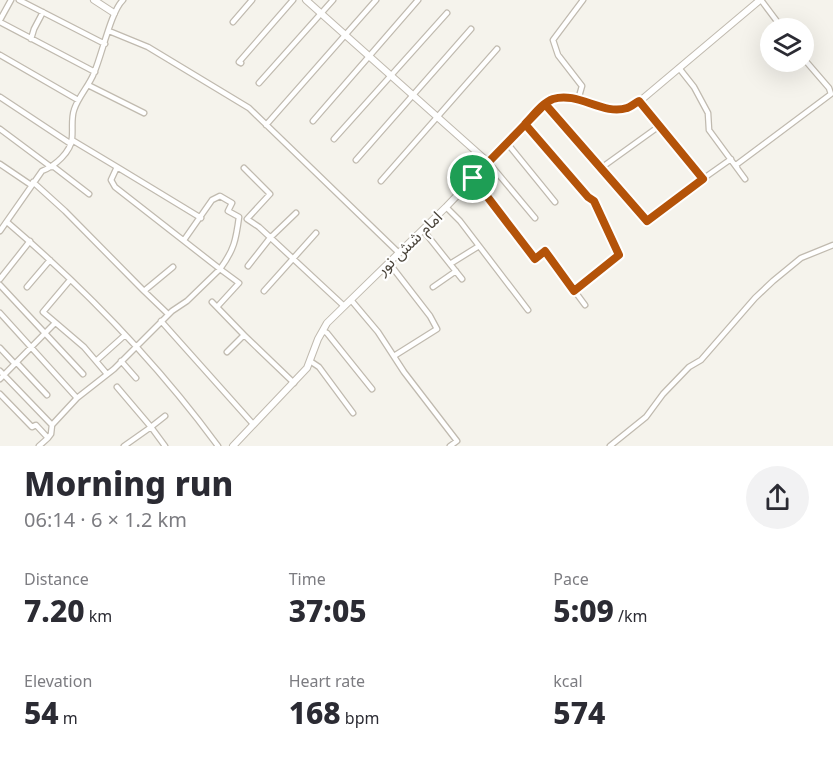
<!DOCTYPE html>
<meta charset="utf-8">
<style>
body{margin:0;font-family:"Noto Sans","Noto Sans Arabic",sans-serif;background:#f2f2f3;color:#2b2b33;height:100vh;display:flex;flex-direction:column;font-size:22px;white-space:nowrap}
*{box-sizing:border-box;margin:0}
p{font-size:20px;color:#7c7c81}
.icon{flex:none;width:33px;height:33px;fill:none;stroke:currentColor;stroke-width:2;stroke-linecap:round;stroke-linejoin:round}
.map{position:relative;height:446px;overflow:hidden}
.drawer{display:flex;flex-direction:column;background:#fff;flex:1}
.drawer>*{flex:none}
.controls{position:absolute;left:760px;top:18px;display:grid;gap:12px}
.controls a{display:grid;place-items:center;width:54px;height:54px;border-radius:50%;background:#fff;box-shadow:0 6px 24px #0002;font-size:30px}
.pin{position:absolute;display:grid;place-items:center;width:51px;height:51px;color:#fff;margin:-26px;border:3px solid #fff;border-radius:50%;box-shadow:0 2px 6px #0007}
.round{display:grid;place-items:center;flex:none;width:63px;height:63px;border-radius:32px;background:#f2f2f3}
.headline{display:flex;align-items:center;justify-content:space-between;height:102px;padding:0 24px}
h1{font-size:33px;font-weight:800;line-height:45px}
.figures{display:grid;grid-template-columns:repeat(3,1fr);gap:9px;height:102px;padding:6px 24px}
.figures div{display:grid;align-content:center}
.figures b{font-size:30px;font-weight:800}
.figures small{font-size:16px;font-weight:400}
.figures p{font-size:16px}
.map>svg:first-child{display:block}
</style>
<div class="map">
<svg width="833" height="446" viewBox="0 0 833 446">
<rect width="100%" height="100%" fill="#f5f3ec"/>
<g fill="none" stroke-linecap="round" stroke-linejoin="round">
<defs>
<path id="minor" d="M 19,0 L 105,44
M 761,0 L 782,28
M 0,20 L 11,0
M 0,22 L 95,72
M 233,22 L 252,0
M 109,31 L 148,47 L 249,108 L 399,253
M 31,39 L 34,29 L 43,12
M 0,55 L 78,100
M 241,63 L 239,62 L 293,0
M 679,68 L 694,87 L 708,113 L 709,130 L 745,179
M 259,83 L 333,0
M 88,85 L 144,113
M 0,97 L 71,144
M 578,100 L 582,86 L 558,55 L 553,40 L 583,0
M 639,101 L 703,179
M 545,104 L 647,221 L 663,207 L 731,159
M 313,121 L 418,0
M 525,124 L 588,197 L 594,201 L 619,255 L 575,291
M 266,125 L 376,0
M 0,129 L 51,167 L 54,167 L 89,194
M 334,139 L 447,13
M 72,140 L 117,167 L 111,180 L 115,187 L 220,269 C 234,250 236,240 239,217 L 228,211 L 232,203 L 220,196 L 212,200 L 184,240
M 507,143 L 555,202
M 356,160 L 471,29
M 489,163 L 535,218
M 0,164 L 31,185
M 117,167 L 201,218
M 737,167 L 736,165 L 831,94 L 829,88 L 804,59
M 244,168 L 270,194 L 247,219 L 259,227 L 344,306
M 601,168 L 658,127
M 473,178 L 535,259 L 545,251 L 585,305
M 381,181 L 497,49
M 33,182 L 65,211 L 144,291
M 446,207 L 460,221 L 528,310
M 7,222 C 84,288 157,363 218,446
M 423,230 L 462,279
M 0,231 L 42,171 C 55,166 71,152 72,138 C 73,129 71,119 74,110 C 78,97 89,86 94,73 C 102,55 111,11 123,0
M 389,263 L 430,316 L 437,329 L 394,356
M 450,264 L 479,246
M 248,266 L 270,238 L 296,213
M 0,279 L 30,241
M 70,280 L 43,312 L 84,347 L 107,374
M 0,285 L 83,374
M 27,287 L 50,260
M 433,287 L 456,271
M 264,291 L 316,233
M 351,300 L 378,332 L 404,372 L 457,441 L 450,446
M 212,302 L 244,335
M 0,313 L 77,398
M 168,314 L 144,291 L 173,267
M 161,321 L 253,424
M 323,331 L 327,333 L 372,389
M 0,348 L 15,364 L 17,363 L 47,395
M 227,352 L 244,335 L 294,383
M 96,361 L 125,335
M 121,361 L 136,378
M 310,361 L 319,367 L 353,413
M 0,371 L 52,425
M 0,379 L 55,323
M 117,387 L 151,427 L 124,446
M 0,394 L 32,427 L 36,425 L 48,438 L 51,434 L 52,425 L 77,398 L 114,369 L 172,311 L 187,301 L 220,269 L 239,283 L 217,307
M 165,416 L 151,427 L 165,446
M 39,446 L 48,438
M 610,446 L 646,417 L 663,394 L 689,367 L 701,360 L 755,298 L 773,281 L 801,258 L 833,245"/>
<path id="tertiary" d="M 94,0 L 114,13
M 306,0 L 489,163
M 233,446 L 307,368 L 318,339 L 327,323 L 446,207 L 545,104 C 569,90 590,107 614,110 C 624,111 631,105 640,101 L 760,0"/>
</defs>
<!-- minor casing -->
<use href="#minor" stroke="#c0baaf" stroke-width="7"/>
<!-- tertiary casing -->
<use href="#tertiary" stroke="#c0baaf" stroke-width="8"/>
<!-- minor -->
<use href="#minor" stroke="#fff" stroke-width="4.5"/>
<!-- tertiary -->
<use href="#tertiary" stroke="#fff" stroke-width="6"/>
</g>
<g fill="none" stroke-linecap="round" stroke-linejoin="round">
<defs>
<path id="route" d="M 473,178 L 545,104 L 647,221 L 703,179 L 639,101 C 635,103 631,107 627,108 C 603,116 578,91 553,99 C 542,103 533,116 525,124 L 588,197 L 594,201 L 619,255 L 574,291 L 545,251 L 535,259 L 473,178"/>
</defs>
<!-- route casing -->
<use href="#route" stroke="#fff" stroke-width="12"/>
<!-- route -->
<use href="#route" stroke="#b45309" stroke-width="8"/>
</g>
<g text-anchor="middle" stroke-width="4.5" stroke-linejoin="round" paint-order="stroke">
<!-- street labels -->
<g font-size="16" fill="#4a443a" stroke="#fff">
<text transform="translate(409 243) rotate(-44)" y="6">امام شش نور</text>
</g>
</g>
</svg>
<div class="controls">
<a><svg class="icon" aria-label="layers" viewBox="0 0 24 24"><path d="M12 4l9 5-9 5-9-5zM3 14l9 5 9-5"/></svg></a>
</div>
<div class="pin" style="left:473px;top:178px;background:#1e9e55"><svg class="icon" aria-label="arrive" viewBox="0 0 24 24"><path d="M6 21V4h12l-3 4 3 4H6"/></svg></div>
</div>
<section class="drawer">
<div class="headline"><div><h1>Morning run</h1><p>06:14 · 6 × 1.2 km</p></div><a class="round"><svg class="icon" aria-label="share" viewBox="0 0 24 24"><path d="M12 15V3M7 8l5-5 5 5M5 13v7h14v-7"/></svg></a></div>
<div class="figures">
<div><p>Distance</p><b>7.20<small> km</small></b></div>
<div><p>Time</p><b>37:05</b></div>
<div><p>Pace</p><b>5:09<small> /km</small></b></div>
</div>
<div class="figures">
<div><p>Elevation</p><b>54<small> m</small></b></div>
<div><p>Heart rate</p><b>168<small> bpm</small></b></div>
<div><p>kcal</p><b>574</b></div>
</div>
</section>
